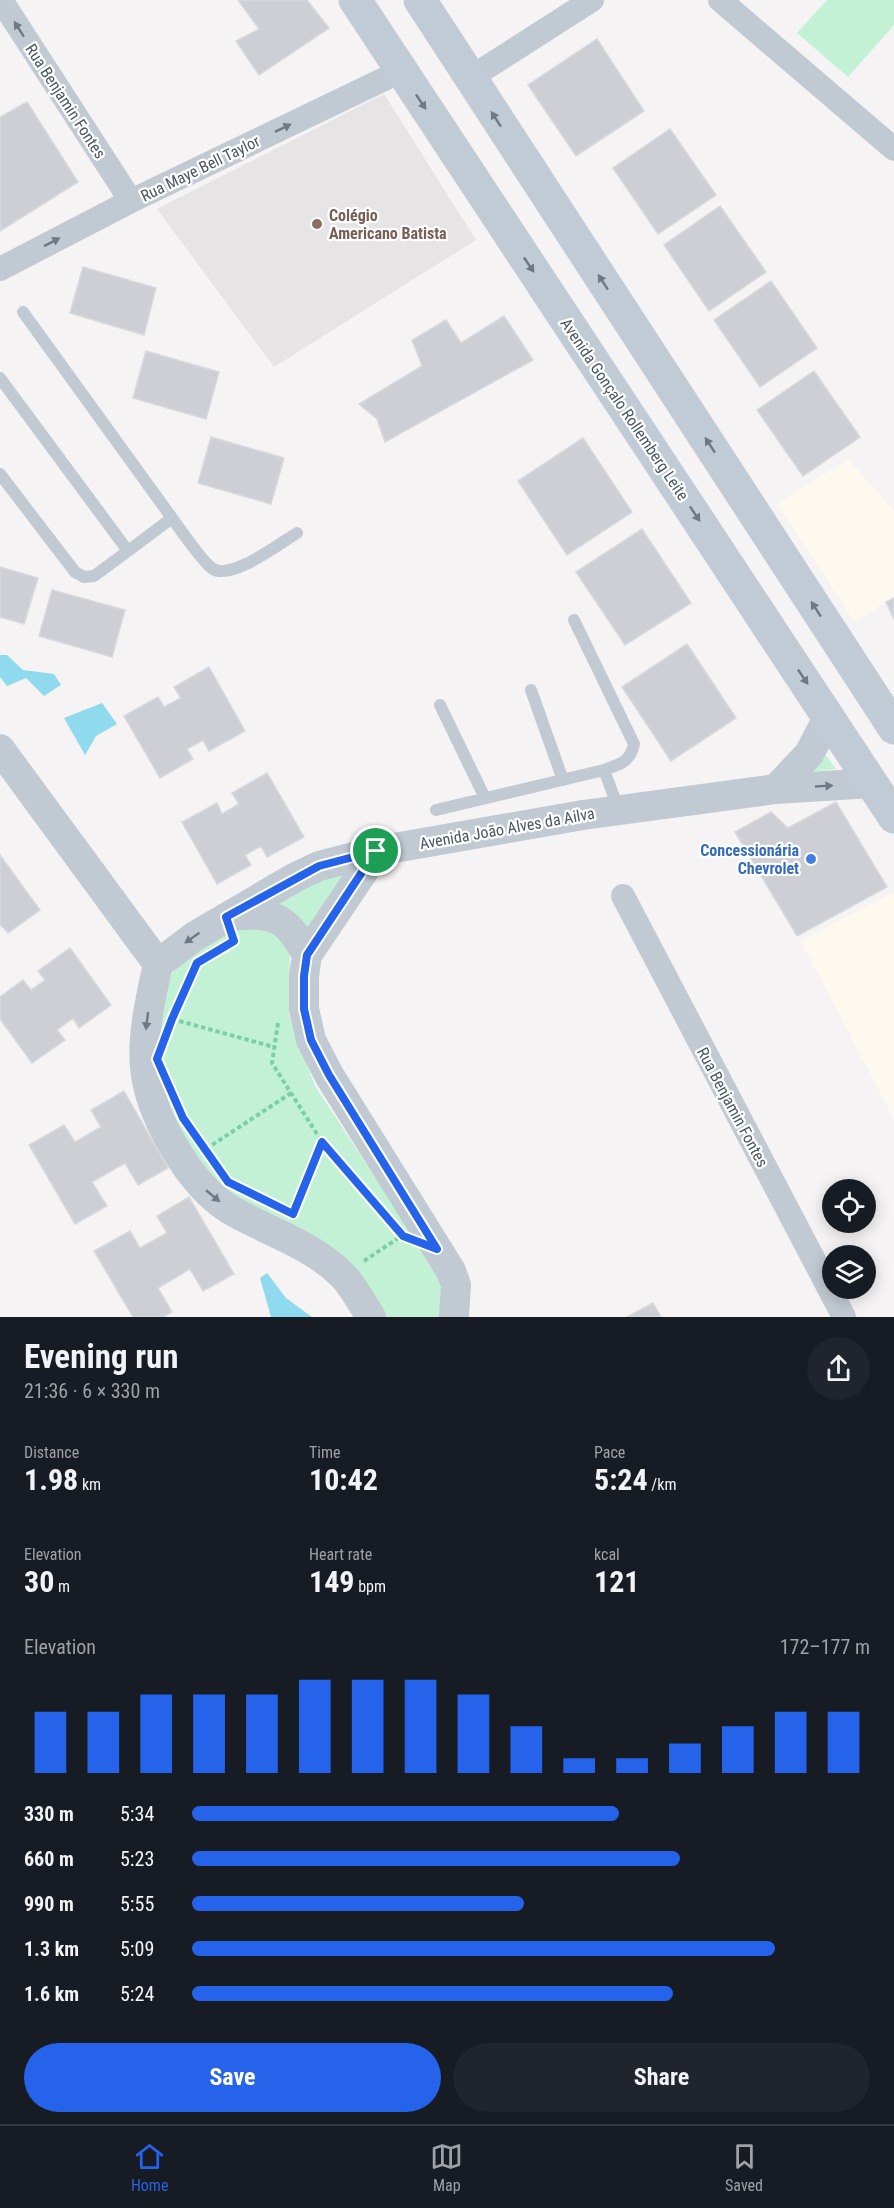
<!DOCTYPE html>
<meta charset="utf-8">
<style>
body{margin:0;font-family:"Roboto Condensed",sans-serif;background:#20242c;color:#f1f3f6;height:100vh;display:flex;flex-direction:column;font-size:22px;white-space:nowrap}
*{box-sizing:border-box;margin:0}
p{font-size:20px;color:#9ea1a6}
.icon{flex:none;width:33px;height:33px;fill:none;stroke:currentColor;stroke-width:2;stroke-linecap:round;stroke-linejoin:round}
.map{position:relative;height:1317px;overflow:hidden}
.side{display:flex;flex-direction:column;background:#171b24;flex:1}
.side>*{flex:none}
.tools{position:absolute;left:822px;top:1179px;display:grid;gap:12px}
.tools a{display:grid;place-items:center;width:54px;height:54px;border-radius:50%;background:#171b24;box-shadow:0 3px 15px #0003;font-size:30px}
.pin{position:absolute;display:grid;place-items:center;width:51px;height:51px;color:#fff;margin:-26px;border:3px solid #fff;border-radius:50%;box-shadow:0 2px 6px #0007}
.round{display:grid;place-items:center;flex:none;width:63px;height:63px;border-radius:32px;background:#20242c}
.head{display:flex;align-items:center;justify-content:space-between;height:102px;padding:0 24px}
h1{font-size:33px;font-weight:700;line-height:45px}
.stats{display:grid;grid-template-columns:repeat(3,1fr);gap:9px;height:102px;padding:6px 24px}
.stats div{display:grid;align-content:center}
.stats b{font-size:30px;font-weight:700}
.stats small{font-size:16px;font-weight:400}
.stats p{font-size:16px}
.chart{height:168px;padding:12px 24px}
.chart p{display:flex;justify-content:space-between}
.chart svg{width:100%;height:108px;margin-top:6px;stroke:#2563eb;stroke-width:6}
.button{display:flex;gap:12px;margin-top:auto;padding:12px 24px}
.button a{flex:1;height:69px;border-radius:36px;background:#2563eb;color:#fff;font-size:24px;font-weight:700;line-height:69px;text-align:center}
.button a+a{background:#20242c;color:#f1f3f6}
ul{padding:0 24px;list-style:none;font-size:20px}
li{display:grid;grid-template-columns:96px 72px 1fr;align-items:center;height:45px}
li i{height:15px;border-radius:8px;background:#2563eb}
.menu{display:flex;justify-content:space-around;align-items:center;height:84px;border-top:2px solid #363941;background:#171b24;font-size:16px;color:#9ea1a6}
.menu a{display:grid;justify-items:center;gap:3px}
.menu .active{color:#2563eb}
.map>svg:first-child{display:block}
</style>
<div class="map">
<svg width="894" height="1317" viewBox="0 0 894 1317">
<rect width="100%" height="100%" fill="#f5f3f3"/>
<!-- commercial -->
<path fill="#fdf9ef" d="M 848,459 L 894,510 L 894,596 L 855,623 L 777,504 Z
M 894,892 L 894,1120 L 801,941 Z"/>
<!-- education -->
<path fill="#e6e4e5" d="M 384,94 L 476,240 L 274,367 L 157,209 Z"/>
<!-- green -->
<path fill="#c3f1d5" d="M 827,0 L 894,0 L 894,25 L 848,77 L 797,33 Z
M 820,747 L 836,769 L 798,773 Z
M 354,866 L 309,938 L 267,904 Z
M 252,927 L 278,931 L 290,952 L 289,1015 L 315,1086 L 447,1287 L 445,1317 L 383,1317 L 225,1194 L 177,1128 L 146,1055 L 171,975 L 197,943 L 227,930 Z"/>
<!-- water -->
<path fill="#90daee" d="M 0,655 L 7,655 L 23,670 L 54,674 L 61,685 L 44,696 L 26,678 L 7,686 L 0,677 Z
M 102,703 L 117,724 L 96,736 L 85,755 L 64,718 Z
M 267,1273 L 286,1298 L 312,1317 L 271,1317 L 260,1278 Z"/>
<!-- building -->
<path fill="#cdcfd5" stroke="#d7d9de" stroke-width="1.5" d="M 238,0 L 307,0 L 329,28 L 259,75 L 236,41 L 259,29 Z
M 597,39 L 644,111 L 576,156 L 528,85 Z
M 27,102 L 78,182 L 0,231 L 0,117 Z
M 670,129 L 716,195 L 658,234 L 613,168 Z
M 720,206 L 766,272 L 709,311 L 664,245 Z
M 83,267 L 156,288 L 144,335 L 70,313 Z
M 771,281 L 817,348 L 760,387 L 714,320 Z
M 504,316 L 533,360 L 385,442 L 377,419 L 359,404 L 422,366 L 412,340 L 446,320 L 461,343 Z
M 146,351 L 219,372 L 206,419 L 133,398 Z
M 814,371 L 860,437 L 803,476 L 757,410 Z
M 211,437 L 284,458 L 271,504 L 198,483 Z
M 583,438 L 632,512 L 567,555 L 518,481 Z
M 642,529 L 691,603 L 625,645 L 576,572 Z
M 0,567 L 38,578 L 24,624 L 0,617 Z
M 52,590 L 125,610 L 112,657 L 39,636 Z
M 894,598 L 894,619 L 886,602 Z
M 687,644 L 736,718 L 671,761 L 622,687 Z
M 209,667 L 245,731 L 209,751 L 203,740 L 187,749 L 193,759 L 160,778 L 124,716 L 158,697 L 164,707 L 181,698 L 174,687 Z
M 267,773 L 304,837 L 267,857 L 261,846 L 245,855 L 251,865 L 217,884 L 182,822 L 217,803 L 222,814 L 239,804 L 232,793 Z
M 836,802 L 887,887 L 797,936 L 735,832 L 771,812 L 788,828 Z
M 0,855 L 40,910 L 8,933 L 0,924 Z
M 70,948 L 111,1005 L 79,1028 L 73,1018 L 57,1030 L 65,1040 L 32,1063 L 0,1019 L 0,997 L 23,980 L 31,990 L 45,980 L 38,971 Z
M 124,1091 L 168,1168 L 138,1185 L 125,1163 L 92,1182 L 107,1206 L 75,1224 L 29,1145 L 64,1125 L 75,1142 L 101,1127 L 91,1110 Z
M 189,1197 L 234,1274 L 203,1291 L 190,1269 L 158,1288 L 172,1312 L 163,1317 L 133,1317 L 94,1251 L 130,1231 L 140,1248 L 167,1233 L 157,1216 Z
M 653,1303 L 661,1317 L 627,1317 Z"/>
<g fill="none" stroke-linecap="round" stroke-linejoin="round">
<!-- path -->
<path stroke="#7ad0a6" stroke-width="4" stroke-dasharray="4.5 3" stroke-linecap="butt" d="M 180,1002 L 193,973
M 172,1019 L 274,1047
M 278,1023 L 272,1063 L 322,1142 L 294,1211
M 322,1142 L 373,1201
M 206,1149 L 291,1093
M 364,1261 L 400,1237"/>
<!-- service -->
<path stroke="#c1cad2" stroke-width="12" d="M 23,312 L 172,518 L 128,551
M 0,378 L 128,551 L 94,576 L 84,577 L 75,572 L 0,474
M 172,518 C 180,529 203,563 213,569 C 232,580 279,544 297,533
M 574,620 L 634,744 C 630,762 621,764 604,770
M 531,690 L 563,780
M 440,705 L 485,798
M 436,810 L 604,770 L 619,810"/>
<!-- minor -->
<path stroke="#c1cad2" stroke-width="24" d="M 1,0 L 131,201
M 720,0 L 894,149
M 470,78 L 592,0
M 0,269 L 131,201 L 401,71
M 623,896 L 844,1317"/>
<!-- tertiary -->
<path stroke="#c1cad2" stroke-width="30" d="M 0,749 L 158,964
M 776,789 L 809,754 L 829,716
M 377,851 L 307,955 L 304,976 L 304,1009 L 311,1040 L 329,1075 L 451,1271 L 456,1285 L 454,1317
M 231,916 C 273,911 287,917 307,955
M 158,964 L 195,936 L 294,878 L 319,866 L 377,851 L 583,815 L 776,789 L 872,783
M 158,964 C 151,997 142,1033 145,1067 C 149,1114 189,1184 229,1209 C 268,1232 315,1245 346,1279 C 355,1290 363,1305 371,1317"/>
<!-- secondary -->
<path stroke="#c1cbd6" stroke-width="33" d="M 355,0 L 894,817
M 420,0 L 894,728"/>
</g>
<!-- one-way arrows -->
<defs><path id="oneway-solid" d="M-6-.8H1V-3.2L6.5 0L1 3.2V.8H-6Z" transform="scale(1.5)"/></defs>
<g fill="#6e7983">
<use href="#oneway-solid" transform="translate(19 29) rotate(-123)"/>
<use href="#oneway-solid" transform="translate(283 128) rotate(-26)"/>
<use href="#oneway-solid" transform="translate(52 242) rotate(-27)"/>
<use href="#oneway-solid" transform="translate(824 786) rotate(-3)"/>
<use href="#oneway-solid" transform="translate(192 938) rotate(145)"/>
<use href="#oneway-solid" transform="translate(147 1021) rotate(97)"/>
<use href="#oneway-solid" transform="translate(213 1196) rotate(40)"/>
</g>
<g fill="#6e7984">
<use href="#oneway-solid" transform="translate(421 102) rotate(56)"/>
<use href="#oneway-solid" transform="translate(496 119) rotate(-123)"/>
<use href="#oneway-solid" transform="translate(529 265) rotate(56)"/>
<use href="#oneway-solid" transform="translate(603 282) rotate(-123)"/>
<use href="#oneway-solid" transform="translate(710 445) rotate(-123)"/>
<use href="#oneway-solid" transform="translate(695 514) rotate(56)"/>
<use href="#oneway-solid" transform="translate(816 609) rotate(-123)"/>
<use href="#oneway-solid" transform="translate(803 677) rotate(56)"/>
</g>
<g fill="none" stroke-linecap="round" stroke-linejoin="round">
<defs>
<path id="route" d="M 376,851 L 307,955 L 304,976 L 304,1009 L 311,1040 L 329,1075 L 437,1249 L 403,1236 L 322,1142 L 293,1214 L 228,1182 L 183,1118 L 157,1059 L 172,1019 L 197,963 L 234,941 L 226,917 L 319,866 Z"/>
</defs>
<!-- route casing -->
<use href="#route" stroke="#fff" stroke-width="12"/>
<!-- route -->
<use href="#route" stroke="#2563eb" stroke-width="8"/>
</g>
<!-- markers -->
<circle fill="#8d6e63" stroke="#fff" stroke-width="2" cx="317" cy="224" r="6"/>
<circle fill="#3f7fe0" stroke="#fff" stroke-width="2" cx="811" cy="859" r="6"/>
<g text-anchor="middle" stroke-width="4.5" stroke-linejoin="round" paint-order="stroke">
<!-- street labels -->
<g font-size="16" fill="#4a5661" stroke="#fff">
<text transform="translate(66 101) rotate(57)" y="6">Rua Benjamin Fontes</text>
<text transform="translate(200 168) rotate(-26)" y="6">Rua Maye Bell Taylor</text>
<text transform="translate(625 409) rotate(56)" y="6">Avenida Gonçalo Rollemberg Leite</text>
<text transform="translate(507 828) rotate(-10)" y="6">Avenida João Alves da Ailva</text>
<text transform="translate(733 1107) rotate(62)" y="6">Rua Benjamin Fontes</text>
</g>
<!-- education labels -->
<g font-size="16" font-weight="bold" fill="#785e54" stroke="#fff" text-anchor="start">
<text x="329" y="221">Colégio<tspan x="329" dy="18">Americano Batista</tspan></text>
</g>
<!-- shop labels -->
<g font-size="16" font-weight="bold" fill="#366cbe" stroke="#fff" text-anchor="end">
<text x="799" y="856">Concessionária<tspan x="799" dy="18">Chevrolet</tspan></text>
</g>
</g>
</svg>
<div class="tools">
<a><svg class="icon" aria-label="locate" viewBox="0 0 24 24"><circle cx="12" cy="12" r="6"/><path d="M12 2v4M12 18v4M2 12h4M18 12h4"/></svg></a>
<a><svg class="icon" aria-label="layers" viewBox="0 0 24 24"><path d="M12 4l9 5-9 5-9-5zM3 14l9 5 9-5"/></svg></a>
</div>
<div class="pin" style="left:376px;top:851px;background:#1e9e55"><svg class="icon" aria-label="arrive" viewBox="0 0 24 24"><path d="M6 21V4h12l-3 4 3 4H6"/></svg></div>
</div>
<section class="side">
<div class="head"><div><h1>Evening run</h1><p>21:36 · 6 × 330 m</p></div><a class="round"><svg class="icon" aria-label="share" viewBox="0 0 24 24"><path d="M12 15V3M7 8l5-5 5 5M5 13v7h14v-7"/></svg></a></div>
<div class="stats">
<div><p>Distance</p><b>1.98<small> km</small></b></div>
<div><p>Time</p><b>10:42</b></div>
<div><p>Pace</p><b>5:24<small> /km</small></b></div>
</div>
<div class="stats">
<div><p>Elevation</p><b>30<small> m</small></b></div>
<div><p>Heart rate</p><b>149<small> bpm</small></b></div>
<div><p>kcal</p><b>121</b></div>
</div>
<div class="chart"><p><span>Elevation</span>172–177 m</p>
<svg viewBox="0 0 160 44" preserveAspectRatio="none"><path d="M5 44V19M15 44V19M25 44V12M35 44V12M45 44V12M55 44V6M65 44V6M75 44V6M85 44V12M95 44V25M105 44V38M115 44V38M125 44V32M135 44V25M145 44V19M155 44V19"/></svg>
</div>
<ul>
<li><b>330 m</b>5:34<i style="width:63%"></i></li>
<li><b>660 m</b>5:23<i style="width:72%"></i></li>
<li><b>990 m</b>5:55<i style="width:49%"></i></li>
<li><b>1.3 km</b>5:09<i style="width:86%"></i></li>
<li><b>1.6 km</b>5:24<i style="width:71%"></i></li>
</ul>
<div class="button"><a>Save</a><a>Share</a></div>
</section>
<nav class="menu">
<a class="active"><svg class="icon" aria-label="home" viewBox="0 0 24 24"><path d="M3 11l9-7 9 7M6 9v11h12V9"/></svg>Home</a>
<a><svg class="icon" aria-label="map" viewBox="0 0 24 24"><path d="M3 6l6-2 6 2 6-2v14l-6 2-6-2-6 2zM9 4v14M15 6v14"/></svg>Map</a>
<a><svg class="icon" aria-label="saved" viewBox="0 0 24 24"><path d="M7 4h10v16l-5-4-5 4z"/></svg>Saved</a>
</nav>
